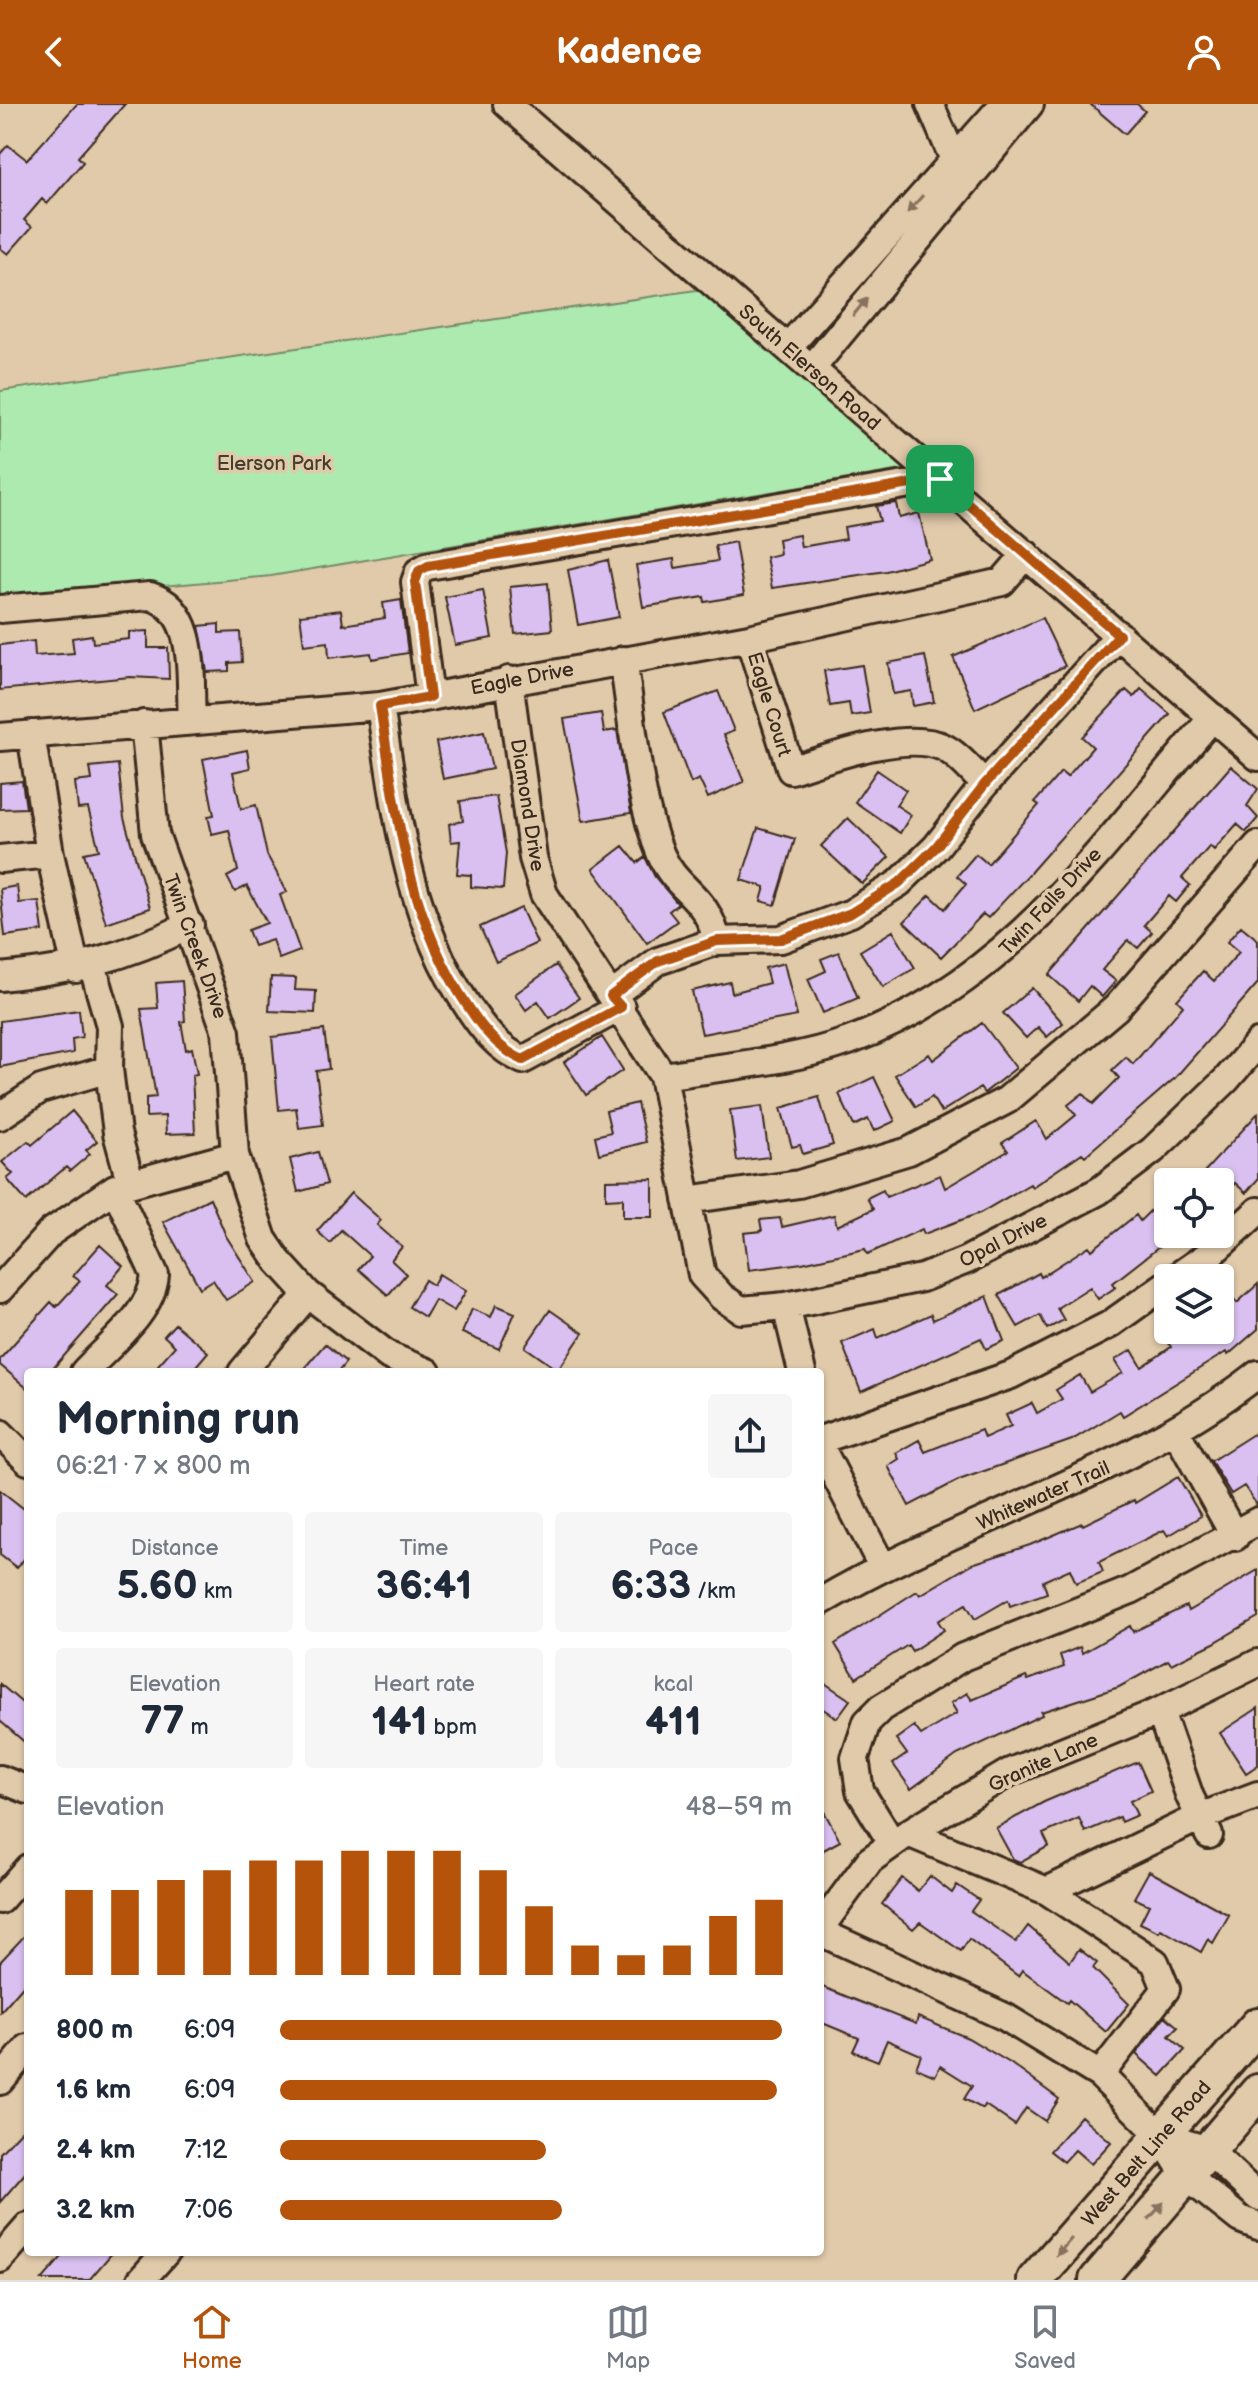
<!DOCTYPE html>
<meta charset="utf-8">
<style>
body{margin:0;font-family:"Balsamiq Sans",sans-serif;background:#f6f6f7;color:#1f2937;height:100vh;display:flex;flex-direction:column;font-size:30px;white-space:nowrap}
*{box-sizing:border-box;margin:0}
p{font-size:26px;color:#747a83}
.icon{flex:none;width:44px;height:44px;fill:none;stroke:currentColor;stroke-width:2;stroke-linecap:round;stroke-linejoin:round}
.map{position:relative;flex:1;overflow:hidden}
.details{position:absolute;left:24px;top:1264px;width:800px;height:888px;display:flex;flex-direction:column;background:#fff;border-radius:8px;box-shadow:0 2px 6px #0004}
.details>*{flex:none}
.controls{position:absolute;left:1154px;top:1064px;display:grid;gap:16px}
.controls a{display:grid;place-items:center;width:80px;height:80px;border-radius:8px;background:#fff;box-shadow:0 2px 6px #0004;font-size:40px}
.pin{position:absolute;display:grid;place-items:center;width:68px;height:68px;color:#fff;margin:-34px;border-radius:16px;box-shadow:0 4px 12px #0006}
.round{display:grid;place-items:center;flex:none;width:84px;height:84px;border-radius:8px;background:#f6f6f7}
.headline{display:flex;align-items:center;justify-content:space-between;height:136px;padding:0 32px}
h1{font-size:44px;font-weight:700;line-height:60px}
.metrics{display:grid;grid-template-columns:repeat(3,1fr);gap:12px;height:136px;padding:8px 32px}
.metrics div{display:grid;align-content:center;border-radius:8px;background:#f6f6f7;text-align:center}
.metrics b{font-size:40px;font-weight:700}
.metrics small{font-size:22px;font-weight:400}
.metrics p{font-size:22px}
.chart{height:224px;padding:16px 32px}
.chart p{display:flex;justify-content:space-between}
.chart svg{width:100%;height:144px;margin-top:8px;stroke:#b45309;stroke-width:6}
ul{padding:0 32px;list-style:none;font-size:26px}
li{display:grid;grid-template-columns:128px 96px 1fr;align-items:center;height:60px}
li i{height:20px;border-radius:10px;background:#b45309}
header{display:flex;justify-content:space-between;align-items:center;height:104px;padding:0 32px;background:#b45309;color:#fff;font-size:36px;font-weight:700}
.menu{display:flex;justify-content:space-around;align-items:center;height:112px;border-top:2px solid #e0e1e3;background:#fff;font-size:22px;color:#747a83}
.menu a{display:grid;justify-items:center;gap:4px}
.menu .active{color:#b45309}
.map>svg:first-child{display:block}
</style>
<header><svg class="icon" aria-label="back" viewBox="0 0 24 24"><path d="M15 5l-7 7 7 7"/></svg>Kadence<svg class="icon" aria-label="person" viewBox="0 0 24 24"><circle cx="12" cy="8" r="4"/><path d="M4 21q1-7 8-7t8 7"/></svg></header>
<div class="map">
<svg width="1258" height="2176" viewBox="0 0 1258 2176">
<rect width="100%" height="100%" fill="#e1caaa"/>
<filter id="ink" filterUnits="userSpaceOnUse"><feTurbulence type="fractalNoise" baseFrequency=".0125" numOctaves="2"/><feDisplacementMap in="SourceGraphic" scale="16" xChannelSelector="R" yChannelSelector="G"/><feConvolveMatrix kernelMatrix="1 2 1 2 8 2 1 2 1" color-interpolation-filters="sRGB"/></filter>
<g filter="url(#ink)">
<!-- green -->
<path fill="#adeab0" stroke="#748a67" stroke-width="2" d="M 717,183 L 907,365 L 271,472 L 0,497 L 0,287 Z"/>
<!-- building -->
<path fill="#d9c0f0" stroke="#3b2a1e" stroke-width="2" d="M 77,0 L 125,0 L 78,53 L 83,58 L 47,100 L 42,95 L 24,116 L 32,123 L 8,150 L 0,144 L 0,50 L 8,41 L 27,56 Z
M 1090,0 L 1137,0 L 1145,7 L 1125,30 Z
M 896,399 L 899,414 L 919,409 L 930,455 L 886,467 L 772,484 L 766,453 L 780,450 L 778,435 L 799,431 L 801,443 L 846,435 L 844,423 L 880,417 L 876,402 Z
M 735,438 L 744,491 L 705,498 L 704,493 L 643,503 L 636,461 L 674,455 L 675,464 L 718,457 L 715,442 Z
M 608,456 L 619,513 L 578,521 L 568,466 Z
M 548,479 L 552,526 L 515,530 L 510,483 Z
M 483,486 L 492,534 L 455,541 L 445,493 Z
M 401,496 L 408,549 L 372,555 L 371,549 L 329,554 L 328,538 L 304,541 L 300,511 L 341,506 L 343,521 L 385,514 L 383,499 Z
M 1042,514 L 1065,562 L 975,605 L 953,553 Z
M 219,520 L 219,529 L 240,528 L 242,558 L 229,559 L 229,567 L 207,568 L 199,522 Z
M 148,527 L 148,544 L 168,544 L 169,575 L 130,573 L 0,586 L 0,541 L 34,537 L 35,552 L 74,549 L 72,534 L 92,531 L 93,539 L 129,535 L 129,528 Z
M 925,552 L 934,598 L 913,602 L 911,587 L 893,590 L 888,559 Z
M 862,561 L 870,609 L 851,612 L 849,599 L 830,602 L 824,567 Z
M 1141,585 L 1170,610 L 1029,770 L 988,814 L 983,810 L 941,853 L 904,818 L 930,791 L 945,805 L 966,780 L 957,772 L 976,750 L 988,760 L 1039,701 L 1035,698 L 1061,668 L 1067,673 L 1093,643 L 1082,633 L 1126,586 L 1134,593 Z
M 718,587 L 734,627 L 724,631 L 744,678 L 708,694 L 699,675 L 691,679 L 664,608 Z
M 601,609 L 604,628 L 617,626 L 631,709 L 583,717 L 564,615 Z
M 484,628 L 492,665 L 443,675 L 436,638 Z
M 247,646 L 250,664 L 233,668 L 241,705 L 256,701 L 267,751 L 287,788 L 280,791 L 300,847 L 279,855 L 272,836 L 254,842 L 248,826 L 267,819 L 247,782 L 235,788 L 227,773 L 238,767 L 229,726 L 212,730 L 208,712 L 214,711 L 203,655 Z
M 118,660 L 124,714 L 150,804 L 106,819 L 84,749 L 99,746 L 88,704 L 78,705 L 75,678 L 92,676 L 90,663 Z
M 1231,662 L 1258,685 L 1247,702 L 1258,714 L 1246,728 L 1237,720 L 1214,746 L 1210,742 L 1182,774 L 1190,781 L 1176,798 L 1169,792 L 1144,821 L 1152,828 L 1138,844 L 1128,836 L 1102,866 L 1116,877 L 1102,893 L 1090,882 L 1078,897 L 1049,871 Z
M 877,666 L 906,686 L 896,701 L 911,711 L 900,729 L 855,698 Z
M 22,677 L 26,704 L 0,705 L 0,679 Z
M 496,692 L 506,749 L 503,785 L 471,783 L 471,771 L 457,770 L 460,737 L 451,738 L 449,720 L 463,717 L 460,697 Z
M 848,714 L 889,753 L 862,780 L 821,742 Z
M 758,724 L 795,735 L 775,801 L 761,797 L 765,783 L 741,776 Z
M 623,742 L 637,759 L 645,753 L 655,773 L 678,800 L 669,807 L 677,817 L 647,839 L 593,765 Z
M 17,782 L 19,799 L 39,797 L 43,827 L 5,832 L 0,785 Z
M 521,804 L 537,839 L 496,858 L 480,823 Z
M 1241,822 L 1258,836 L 1258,879 L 1175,974 L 1085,1052 L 1082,1049 L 1032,1083 L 1030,1080 L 980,1109 L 924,1130 L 922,1125 L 868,1150 L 865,1145 L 802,1159 L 749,1166 L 744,1129 L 762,1127 L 760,1116 L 780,1114 L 782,1123 L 834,1111 L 837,1122 L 873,1105 L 867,1094 L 883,1086 L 886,1093 L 940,1071 L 945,1084 L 1008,1047 L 1002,1039 L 1036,1017 L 1047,1035 L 1076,1011 L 1068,1001 L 1083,989 L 1093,1000 L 1119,974 L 1112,966 L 1126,953 L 1133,960 L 1183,902 L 1177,896 L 1203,867 L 1214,877 L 1239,848 L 1227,838 Z
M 893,827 L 915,864 L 883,883 L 860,847 Z
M 839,848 L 858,894 L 823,909 L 808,875 L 826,867 L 821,855 Z
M 784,859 L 797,912 L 702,930 L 692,887 L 730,878 L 732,889 L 769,879 L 765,864 Z
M 556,861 L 579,894 L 550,914 L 538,897 L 526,906 L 515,890 Z
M 271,873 L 296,874 L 295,886 L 316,887 L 315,909 L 269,907 Z
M 182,877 L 185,917 L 181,918 L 186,946 L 192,944 L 197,970 L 192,971 L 195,1029 L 166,1030 L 165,1012 L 146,1013 L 146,994 L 156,993 L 141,905 L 158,904 L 156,879 Z
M 1032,884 L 1063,919 L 1047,933 L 1038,923 L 1026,934 L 1003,909 Z
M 79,906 L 82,933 L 72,935 L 73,949 L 0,963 L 0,917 Z
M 982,919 L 1016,964 L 984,989 L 980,984 L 941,1008 L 932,993 L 916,1003 L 895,971 L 929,950 L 933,956 Z
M 324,926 L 329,965 L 316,967 L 323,1021 L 299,1024 L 296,1004 L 279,1006 L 272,933 Z
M 602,933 L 623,966 L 586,991 L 564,958 Z
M 874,973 L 895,1017 L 874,1027 L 868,1015 L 854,1022 L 839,990 Z
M 819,993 L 833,1041 L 803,1050 L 800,1041 L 792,1043 L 781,1004 Z
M 637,999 L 646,1038 L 599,1050 L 595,1032 L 611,1028 L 606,1007 Z
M 762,1002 L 769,1053 L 737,1057 L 730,1006 Z
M 72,1007 L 97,1037 L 86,1046 L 90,1050 L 70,1067 L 66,1063 L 26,1097 L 7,1075 L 13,1070 L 2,1058 L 28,1037 L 32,1041 Z
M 1258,1009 L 1258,1075 L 1246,1089 L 1235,1079 L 1220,1096 L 1220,1078 L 1195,1078 Z
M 318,1048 L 327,1080 L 298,1088 L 290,1055 Z
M 653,1075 L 653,1113 L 623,1113 L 623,1094 L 606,1095 L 606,1076 Z
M 351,1089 L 381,1116 L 377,1121 L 402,1143 L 391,1156 L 406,1170 L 388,1191 L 358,1165 L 370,1152 L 341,1126 L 330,1139 L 317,1127 Z
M 1168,1089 L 1168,1136 L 1113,1179 L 1116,1183 L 1098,1195 L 1090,1183 L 1057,1204 L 1064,1216 L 1047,1225 L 1040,1211 L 1018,1223 L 999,1191 L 1039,1169 L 1041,1173 L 1089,1142 L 1092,1146 L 1136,1111 L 1140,1117 Z
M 210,1094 L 226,1132 L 255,1178 L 226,1196 L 213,1176 L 200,1184 L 163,1118 Z
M 100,1141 L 123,1162 L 107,1181 L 118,1190 L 50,1268 L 28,1268 L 28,1285 L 0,1261 L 0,1255 L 51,1198 L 56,1203 L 80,1177 L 73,1172 Z
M 439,1170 L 466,1187 L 454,1207 L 435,1196 L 425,1213 L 409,1203 L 425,1176 L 433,1181 Z
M 1220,1179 L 1237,1199 L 1258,1180 L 1258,1225 L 1228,1251 L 1226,1248 L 1123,1312 L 1120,1307 L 1072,1336 L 959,1376 L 909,1402 L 888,1362 L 899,1355 L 896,1349 L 919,1336 L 925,1348 L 981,1326 L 984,1334 L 1011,1322 L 1006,1311 L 1032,1299 L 1037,1309 L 1062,1295 L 1056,1286 L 1080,1271 L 1090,1288 L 1123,1269 L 1115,1256 L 1132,1246 L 1142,1263 L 1171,1243 L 1163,1232 L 1173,1226 L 1220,1226 Z
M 987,1192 L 1004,1237 L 986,1245 L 981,1234 L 861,1288 L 842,1239 L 875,1225 L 878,1234 L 931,1210 L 933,1216 Z
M 496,1201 L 515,1209 L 499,1245 L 462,1229 L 472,1205 L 491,1213 Z
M 550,1206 L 583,1229 L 558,1266 L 525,1243 Z
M 175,1220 L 208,1248 L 191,1268 L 152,1268 L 175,1242 L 164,1232 Z
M 325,1240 L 346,1258 L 338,1268 L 301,1268 Z
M 1258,1327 L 1258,1401 L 1257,1401 L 1244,1382 L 1231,1390 L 1211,1357 Z
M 1178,1373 L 1201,1412 L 1168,1432 L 1164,1426 L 1099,1458 L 1103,1468 L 1076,1479 L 1070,1465 L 1043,1477 L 1047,1489 L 1010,1502 L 1008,1496 L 975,1515 L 966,1500 L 938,1517 L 944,1526 L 912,1547 L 908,1541 L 856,1574 L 835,1540 L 917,1487 L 920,1491 L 972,1460 L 1030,1441 L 1082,1419 L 1083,1421 L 1134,1396 L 1135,1399 Z
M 0,1386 L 28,1408 L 28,1450 L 17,1464 L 0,1451 Z
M 1258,1466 L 1258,1513 L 1214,1539 L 1171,1560 L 1168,1556 L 1119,1583 L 1041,1608 L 1042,1611 L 957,1651 L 911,1685 L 893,1660 L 907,1650 L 896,1635 L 914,1622 L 921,1631 L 957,1609 L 951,1599 L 967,1589 L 972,1596 L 1026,1573 L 1028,1576 L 1064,1563 L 1060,1551 L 1080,1543 L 1082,1549 L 1130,1522 L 1133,1528 L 1186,1502 L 1188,1507 Z
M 820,1576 L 850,1596 L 837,1614 L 820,1603 Z
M 0,1580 L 28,1604 L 28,1641 L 0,1617 Z
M 1258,1604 L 1258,1661 L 1246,1669 L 1220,1629 Z
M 1138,1658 L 1151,1687 L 1130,1697 L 1137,1711 L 1121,1718 L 1119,1713 L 1085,1728 L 1079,1714 L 1043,1730 L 1049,1742 L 1020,1758 L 1013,1755 L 996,1724 L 1044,1698 Z
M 820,1700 L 840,1737 L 820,1748 Z
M 1149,1767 L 1229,1811 L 1213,1839 L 1208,1835 L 1201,1848 L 1161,1825 L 1159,1828 L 1140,1819 L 1149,1801 L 1134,1794 Z
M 930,1772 L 952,1789 L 957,1781 L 979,1796 L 971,1807 L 1016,1838 L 1028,1822 L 1070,1858 L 1079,1845 L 1097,1859 L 1093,1864 L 1129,1900 L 1106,1928 L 1069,1896 L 1067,1899 L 1022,1866 L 1018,1872 L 969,1835 L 961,1847 L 920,1818 L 913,1825 L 882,1800 L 902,1774 L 918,1787 Z
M 28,1828 L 28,1876 L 0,1908 L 0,1858 Z
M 820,1882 L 916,1920 L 918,1913 L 968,1934 L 1010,1959 L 1059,1995 L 1045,2017 L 1026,2004 L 1015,2021 L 985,2001 L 983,2005 L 964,1995 L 972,1982 L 940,1962 L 935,1972 L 916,1964 L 921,1951 L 887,1936 L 878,1957 L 853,1947 L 859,1934 L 820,1918 Z
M 1165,1912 L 1178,1923 L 1169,1932 L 1185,1946 L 1161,1972 L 1136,1950 Z
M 1081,2012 L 1111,2038 L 1091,2060 L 1075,2046 L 1064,2058 L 1050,2047 Z
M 28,2020 L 28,2066 L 0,2098 L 0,2049 Z
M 66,2148 L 113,2148 L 89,2176 L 42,2176 Z"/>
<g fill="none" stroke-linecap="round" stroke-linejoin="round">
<defs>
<path id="minor" d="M 507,0 L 1258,653
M 930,0 L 954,56
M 788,243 L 1004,0
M 812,264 L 1030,0
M 0,505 L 150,492 C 199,506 189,575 192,617
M 749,534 L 791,666 C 829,654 905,626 943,643 C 958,650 973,669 985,680
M 623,556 C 633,617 637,694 661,751 C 677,788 707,790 717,837
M 509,576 L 533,754 L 544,790 L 663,972 L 702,1171 L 722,1193 L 741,1206 L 786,1202 L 922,1174 L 967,1156 L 1099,1087 L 1153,1046 L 1226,976 L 1258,939
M 430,593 L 415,478 L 419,467 L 428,462 L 940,375
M 380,602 C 396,705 407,812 467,901 C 482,924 497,944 523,956 L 621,903
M 144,620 L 155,730 L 226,928 L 235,1051 L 263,1135 L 278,1157 L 308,1190 L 389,1252 L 427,1268
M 31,630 L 50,750
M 0,633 L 380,602 L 749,534 L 1002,478 L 1026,450
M 0,755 L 50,750 L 76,865
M 92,860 L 110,922 L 109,965 L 117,1029 L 130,1077
M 0,873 C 75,865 122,855 190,821
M 611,892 L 658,857 L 717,837 L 781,835 L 851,809 L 899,779 L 936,743 L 985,680 L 1119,531
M 663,972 C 723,962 791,958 849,937 C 1011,878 1104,739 1213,613
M 0,1012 L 41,985 L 109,965
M 687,1096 L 799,1080 L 909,1047 L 1007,996 L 1116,904 L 1258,741
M 1175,1174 L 1214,1147 L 1258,1107
M 0,1185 L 51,1128 L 115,1084 L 235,1051
M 786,1202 L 802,1268
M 84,1268 C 109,1241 152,1209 155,1171 L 115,1084
M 242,1268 L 308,1190
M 1176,1327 L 1235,1433
M 0,1329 L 28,1357
M 820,1336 L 1011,1271 L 1109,1221 L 1168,1179
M 820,1342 L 882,1462
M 820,1498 C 962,1414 1126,1373 1258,1270
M 1160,1607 L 1190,1693 L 1209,1731
M 0,1675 L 28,1686
M 908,1729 L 1047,1787 L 1155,1858 L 1166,1885 L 1100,1971
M 892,1739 L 860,1687 L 855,1654 L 867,1618 L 881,1604 L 963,1553 L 1131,1486 L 1258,1417
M 1047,1787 L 1200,1713 L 1258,1691
M 0,1796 L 28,1764
M 820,1824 L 870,1756 L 908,1729 L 1010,1668 L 1160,1607 L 1258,1559
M 820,1828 L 1005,1913 L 1100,1971 L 1161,2032 L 1186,2072 L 1240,2115 L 1258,2122
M 0,1977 L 28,1944
M 1161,2032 L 1208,2046 L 1258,2093
M 0,2155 L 28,2123
M 141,2176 L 166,2148"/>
<path id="major" d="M 1035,2176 L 1258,1921
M 1097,2176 L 1258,1988"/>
</defs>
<!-- minor casing -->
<use href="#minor" stroke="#3b2a1e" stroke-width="32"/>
<!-- major casing -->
<use href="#major" stroke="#3b2a1e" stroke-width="40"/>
<!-- minor -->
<use href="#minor" stroke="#e1caaa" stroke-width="26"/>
<!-- major -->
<use href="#major" stroke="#e1caaa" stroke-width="34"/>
</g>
<!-- one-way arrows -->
<defs><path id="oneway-solid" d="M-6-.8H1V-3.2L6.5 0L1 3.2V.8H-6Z" transform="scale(2)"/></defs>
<g fill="#86725d">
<use href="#oneway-solid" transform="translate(915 100) rotate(132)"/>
<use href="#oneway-solid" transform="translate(860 203) rotate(-51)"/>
<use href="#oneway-solid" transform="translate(1156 2107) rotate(-49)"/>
<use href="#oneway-solid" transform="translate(1064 2143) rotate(131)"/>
</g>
</g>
<g fill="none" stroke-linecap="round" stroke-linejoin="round" filter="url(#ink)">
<defs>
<path id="route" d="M 940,375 L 1119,531 L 985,680 L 936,743 L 899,779 L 851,809 L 781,835 L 717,837 L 658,857 L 611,892 L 621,903 L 523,956 C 497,944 482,924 467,901 C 407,812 396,705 380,602 L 430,593 L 415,478 L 419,467 L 428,462 Z"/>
</defs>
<!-- route casing -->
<use href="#route" stroke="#fff" stroke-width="16"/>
<!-- route -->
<use href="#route" stroke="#b45309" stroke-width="10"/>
</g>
<g text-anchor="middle" stroke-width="7" stroke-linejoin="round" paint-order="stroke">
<!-- street labels -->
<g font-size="20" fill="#3b2a1e" stroke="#e1caaa">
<text transform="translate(810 263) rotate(41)" y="7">South Elerson Road</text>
<text transform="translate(522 574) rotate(-11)" y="7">Eagle Drive</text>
<text transform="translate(770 600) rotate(73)" y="7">Eagle Court</text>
<text transform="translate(528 701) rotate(81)" y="7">Diamond Drive</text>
<text transform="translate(1050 797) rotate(-47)" y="7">Twin Falls Drive</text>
<text transform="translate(196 842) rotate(70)" y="7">Twin Creek Drive</text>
<text transform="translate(1003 1136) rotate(-27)" y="7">Opal Drive</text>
<text transform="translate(1043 1391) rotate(-24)" y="7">Whitewater Trail</text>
<text transform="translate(1043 1658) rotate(-24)" y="7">Granite Lane</text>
<text transform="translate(1146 2049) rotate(-49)" y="7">West Belt Line Road</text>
</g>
<!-- park labels -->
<g font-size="20" fill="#463d2d" stroke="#e1caaa">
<text x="274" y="366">Elerson Park</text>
</g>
</g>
</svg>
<div class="controls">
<a><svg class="icon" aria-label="locate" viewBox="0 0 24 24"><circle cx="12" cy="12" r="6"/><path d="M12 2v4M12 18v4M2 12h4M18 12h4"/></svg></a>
<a><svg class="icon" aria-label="layers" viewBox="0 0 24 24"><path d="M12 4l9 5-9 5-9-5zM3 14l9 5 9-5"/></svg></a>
</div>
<div class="pin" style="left:940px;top:375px;background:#1e9e55"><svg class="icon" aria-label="arrive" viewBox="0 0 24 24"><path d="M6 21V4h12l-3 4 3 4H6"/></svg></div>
<section class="details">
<div class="headline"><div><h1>Morning run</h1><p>06:21 · 7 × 800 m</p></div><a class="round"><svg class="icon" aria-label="share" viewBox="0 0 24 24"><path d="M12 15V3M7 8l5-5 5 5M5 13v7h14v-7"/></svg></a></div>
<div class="metrics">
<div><p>Distance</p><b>5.60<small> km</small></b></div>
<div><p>Time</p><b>36:41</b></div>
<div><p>Pace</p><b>6:33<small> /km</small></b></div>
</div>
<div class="metrics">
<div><p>Elevation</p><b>77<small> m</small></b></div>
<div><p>Heart rate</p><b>141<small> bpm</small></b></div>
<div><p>kcal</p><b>411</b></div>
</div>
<div class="chart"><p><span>Elevation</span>48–59 m</p>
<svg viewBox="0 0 160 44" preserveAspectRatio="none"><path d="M5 44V18M15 44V18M25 44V15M35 44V12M45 44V9M55 44V9M65 44V6M75 44V6M85 44V6M95 44V12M105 44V23M115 44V35M125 44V38M135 44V35M145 44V26M155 44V21"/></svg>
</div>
<ul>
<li><b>800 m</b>6:09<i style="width:98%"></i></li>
<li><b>1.6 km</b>6:09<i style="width:97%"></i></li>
<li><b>2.4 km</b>7:12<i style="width:52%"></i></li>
<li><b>3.2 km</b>7:06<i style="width:55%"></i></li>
</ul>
</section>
</div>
<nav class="menu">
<a class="active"><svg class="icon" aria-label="home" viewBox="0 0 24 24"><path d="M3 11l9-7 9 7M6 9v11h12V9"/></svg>Home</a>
<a><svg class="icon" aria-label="map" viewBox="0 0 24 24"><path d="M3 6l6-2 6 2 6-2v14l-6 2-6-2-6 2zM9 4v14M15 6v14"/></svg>Map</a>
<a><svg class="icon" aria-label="saved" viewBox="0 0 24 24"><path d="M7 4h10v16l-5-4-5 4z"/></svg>Saved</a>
</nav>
